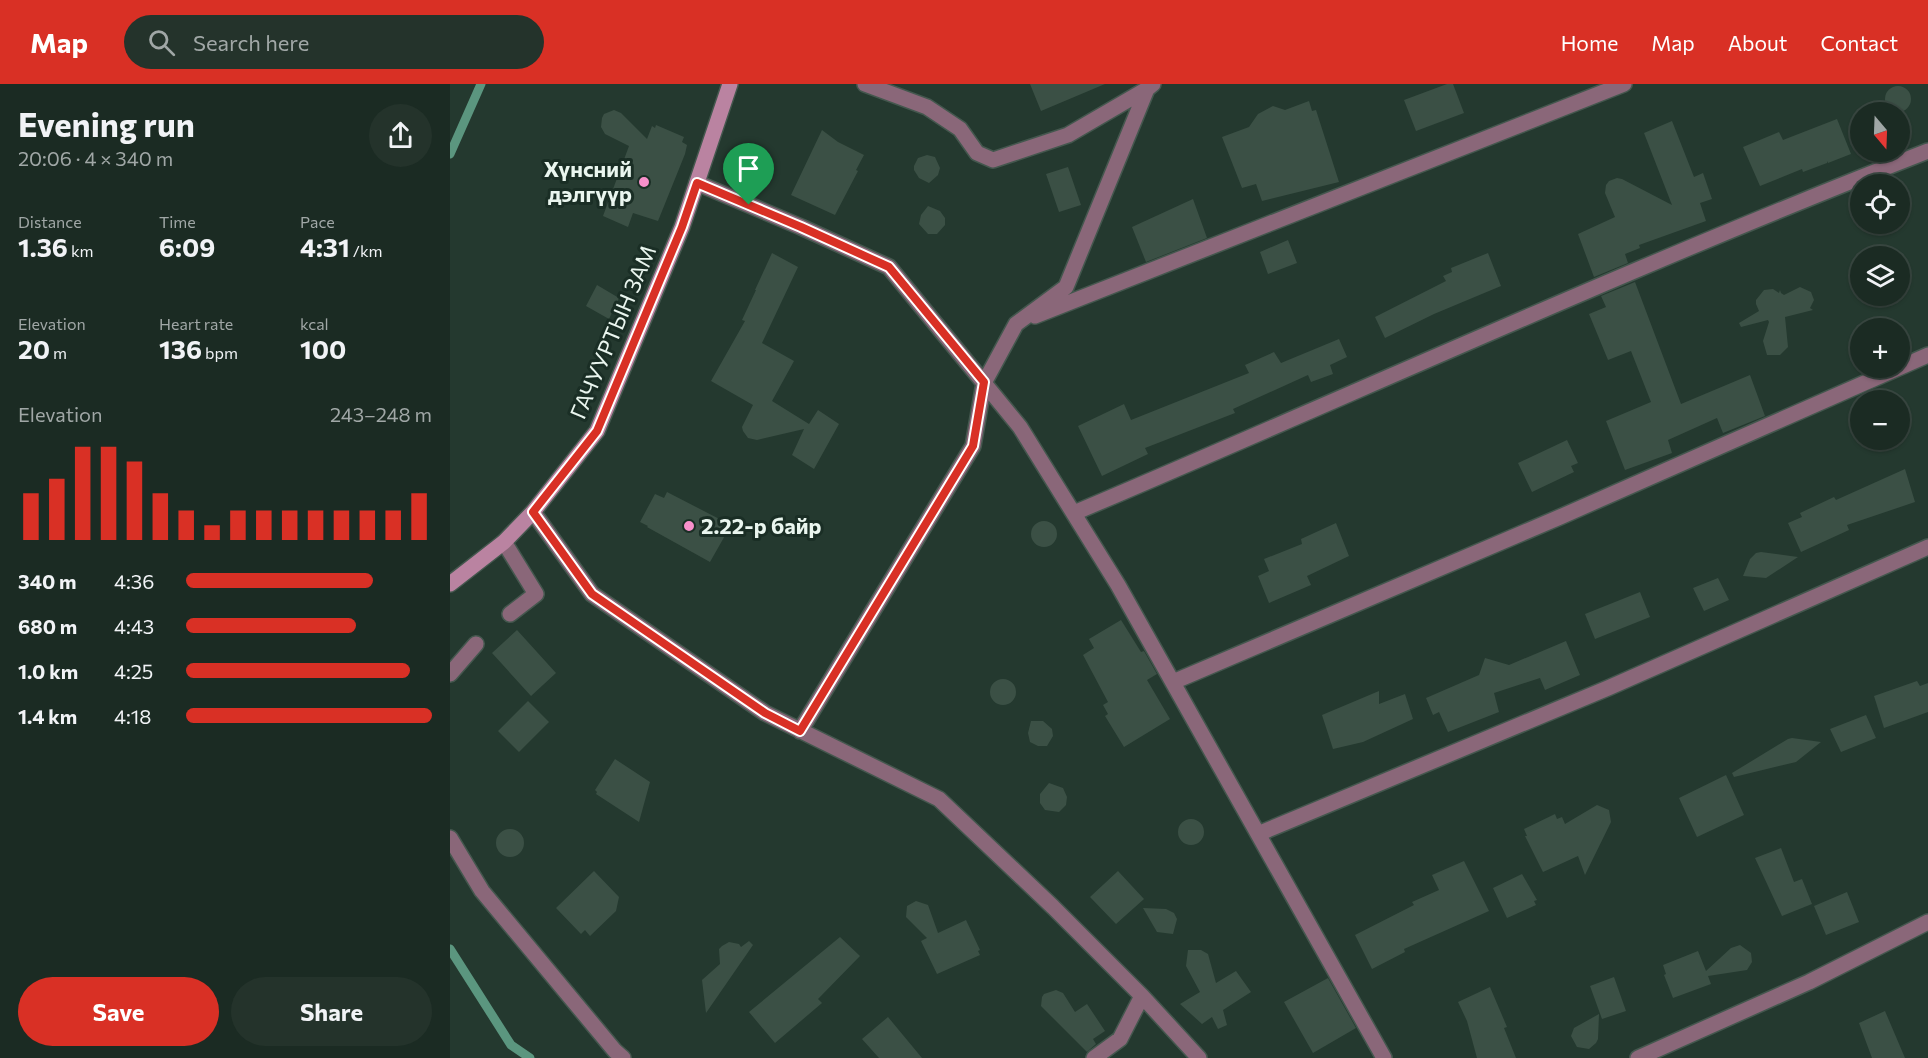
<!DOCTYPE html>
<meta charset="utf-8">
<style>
body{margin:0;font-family:Commissioner,sans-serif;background:#24332b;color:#f1f3f6;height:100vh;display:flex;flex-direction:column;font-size:22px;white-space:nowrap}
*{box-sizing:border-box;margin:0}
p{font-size:20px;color:#a0a7a6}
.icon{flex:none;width:33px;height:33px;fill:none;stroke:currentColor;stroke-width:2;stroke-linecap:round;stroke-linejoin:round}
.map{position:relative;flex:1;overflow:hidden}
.details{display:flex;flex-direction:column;background:#1b2b23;width:450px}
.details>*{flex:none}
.needle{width:39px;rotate:161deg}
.tools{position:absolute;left:1400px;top:18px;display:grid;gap:12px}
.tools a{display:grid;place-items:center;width:60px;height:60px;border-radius:50%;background:#1b2b23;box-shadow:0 2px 4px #0004,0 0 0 2px #394741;font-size:30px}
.pin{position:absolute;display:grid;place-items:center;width:51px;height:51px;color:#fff;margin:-62px -26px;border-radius:50% 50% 50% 0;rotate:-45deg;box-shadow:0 0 6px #0007}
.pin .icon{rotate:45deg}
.round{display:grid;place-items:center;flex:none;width:63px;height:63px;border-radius:32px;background:#24332b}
.overview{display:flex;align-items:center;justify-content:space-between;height:102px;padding:0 18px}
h1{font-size:33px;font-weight:700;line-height:45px}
.metrics{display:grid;grid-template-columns:repeat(3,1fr);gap:9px;height:102px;padding:6px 18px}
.metrics div{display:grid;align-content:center}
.metrics b{font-size:26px;font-weight:700}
.metrics small{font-size:16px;font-weight:400}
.metrics p{font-size:16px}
.chart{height:168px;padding:12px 18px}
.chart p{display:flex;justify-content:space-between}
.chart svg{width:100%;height:108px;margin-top:6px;stroke:#d93025;stroke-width:6}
.action{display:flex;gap:12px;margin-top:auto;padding:12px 18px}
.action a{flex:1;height:69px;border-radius:36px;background:#d93025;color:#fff;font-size:24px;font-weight:700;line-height:69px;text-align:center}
.action a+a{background:#24332b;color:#f1f3f6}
ul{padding:0 18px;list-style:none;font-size:20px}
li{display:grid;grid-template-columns:96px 72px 1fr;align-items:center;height:45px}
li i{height:15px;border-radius:8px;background:#d93025}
header{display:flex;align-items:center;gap:36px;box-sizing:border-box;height:84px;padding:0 30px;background:#d93025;color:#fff}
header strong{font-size:28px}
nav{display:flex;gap:33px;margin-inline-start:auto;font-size:21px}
.search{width:420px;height:54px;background:#24332b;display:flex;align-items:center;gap:15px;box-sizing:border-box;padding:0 21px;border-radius:33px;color:#a0a7a6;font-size:22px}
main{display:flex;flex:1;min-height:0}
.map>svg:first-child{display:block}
</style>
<header>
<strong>Map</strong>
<div class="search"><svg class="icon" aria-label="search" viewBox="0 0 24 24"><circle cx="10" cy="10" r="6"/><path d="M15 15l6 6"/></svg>Search here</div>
<nav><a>Home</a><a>Map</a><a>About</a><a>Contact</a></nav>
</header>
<main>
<section class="details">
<div class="overview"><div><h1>Evening run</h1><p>20:06 · 4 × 340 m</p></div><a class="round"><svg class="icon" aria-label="share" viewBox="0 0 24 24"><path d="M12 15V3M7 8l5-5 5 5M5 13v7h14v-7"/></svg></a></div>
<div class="metrics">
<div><p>Distance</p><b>1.36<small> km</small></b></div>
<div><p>Time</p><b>6:09</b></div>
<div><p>Pace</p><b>4:31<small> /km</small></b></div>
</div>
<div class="metrics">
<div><p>Elevation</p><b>20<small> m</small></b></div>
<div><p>Heart rate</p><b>136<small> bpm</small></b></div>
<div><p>kcal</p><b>100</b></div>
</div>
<div class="chart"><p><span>Elevation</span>243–248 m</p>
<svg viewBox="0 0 160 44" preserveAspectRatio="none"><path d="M5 44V25M15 44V19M25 44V6M35 44V6M45 44V12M55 44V25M65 44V32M75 44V38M85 44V32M95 44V32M105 44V32M115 44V32M125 44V32M135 44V32M145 44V32M155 44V25"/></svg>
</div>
<ul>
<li><b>340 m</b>4:36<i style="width:76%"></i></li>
<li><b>680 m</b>4:43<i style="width:69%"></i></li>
<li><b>1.0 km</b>4:25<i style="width:91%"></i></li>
<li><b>1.4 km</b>4:18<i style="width:100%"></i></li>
</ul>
<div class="action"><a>Save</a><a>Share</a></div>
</section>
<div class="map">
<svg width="1478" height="974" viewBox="0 0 1478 974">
<rect width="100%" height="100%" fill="#24392f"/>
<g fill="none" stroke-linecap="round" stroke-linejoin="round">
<!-- stream -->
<path stroke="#5b967f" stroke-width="9" d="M 0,70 L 31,0
M 0,865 L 61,961 L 80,974"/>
</g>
<!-- building -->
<path fill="#3b5045" d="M 580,0 L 655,0 L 591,27 Z
M 997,0 L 1003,0 L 1014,29 L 966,47 L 954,16 Z
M1435 15a13 13 0 1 1 26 0a13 13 0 1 1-26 0Z
M 859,17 L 862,27 L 866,26 L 889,98 L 812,117 L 806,100 L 792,104 L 772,53 L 799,43 L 808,30 L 823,22 L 835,26 Z
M 164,26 L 171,29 L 197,55 L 202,42 L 205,44 L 206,41 L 234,53 L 232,58 L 237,61 L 235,70 L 208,137 L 183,129 L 178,143 L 153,132 L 179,62 L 155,50 L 151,43 L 152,34 L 154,30 Z
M 1387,35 L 1401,70 L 1378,79 L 1377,77 L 1377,79 L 1353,88 L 1352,85 L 1310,102 L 1293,63 L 1329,48 L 1333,56 Z
M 1222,37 L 1244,93 L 1253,89 L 1262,115 L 1250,119 L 1256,137 L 1189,161 L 1190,164 L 1175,170 L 1178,179 L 1144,193 L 1128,150 L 1165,133 L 1155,109 L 1156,101 L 1159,97 L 1167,94 L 1172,95 L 1222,121 L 1194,49 Z
M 372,46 L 388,58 L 414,71 L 406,86 L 408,87 L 385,131 L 341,111 Z
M 477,71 L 485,73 L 490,84 L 488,91 L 479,99 L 469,94 L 464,86 L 464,82 L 468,74 Z
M 618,83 L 631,121 L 609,128 L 596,90 Z
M 743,115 L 757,154 L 696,178 L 682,143 Z
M 478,122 L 490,127 L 495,134 L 495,141 L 487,150 L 478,150 L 469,140 L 471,131 Z
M 838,156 L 847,179 L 818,190 L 810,168 Z
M 322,169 L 348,183 L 312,259 L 344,277 L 322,317 L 359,340 L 368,326 L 389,340 L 364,385 L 342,371 L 354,345 L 307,356 L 298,354 L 293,347 L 292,343 L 303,321 L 261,297 L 295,237 L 292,236 L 306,206 L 305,206 Z
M 1038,169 L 1051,202 L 984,230 L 935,254 L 925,233 L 996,197 L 993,192 L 1002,188 L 1001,184 Z
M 1185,198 L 1231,320 L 1300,291 L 1315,332 L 1273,349 L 1267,334 L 1218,356 L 1222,369 L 1175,386 L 1156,337 L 1201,318 L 1181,267 L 1158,276 L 1139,230 L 1156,223 L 1151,212 Z
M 147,201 L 169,214 L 159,235 L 136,222 Z
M 1350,203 L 1361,208 L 1364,216 L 1360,224 L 1363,226 L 1335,233 L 1338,263 L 1330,271 L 1317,271 L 1313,257 L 1319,238 L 1318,236 L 1291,243 L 1289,239 L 1309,227 L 1306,220 L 1306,216 L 1314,206 L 1323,205 L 1329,209 L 1330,206 L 1331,209 L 1334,211 Z
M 889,255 L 897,273 L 880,281 L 883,290 L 861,298 L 858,291 L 783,325 L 785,329 L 695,364 L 698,370 L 652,392 L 628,342 L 674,320 L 681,336 L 799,289 L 795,281 L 824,268 L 831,279 Z
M 1117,356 L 1128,379 L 1121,382 L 1124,388 L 1082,408 L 1068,379 Z
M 1455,385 L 1465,418 L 1397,441 L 1399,446 L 1351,468 L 1338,439 L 1352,433 L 1350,429 L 1384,413 L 1386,416 Z
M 217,408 L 281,441 L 260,478 L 197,443 L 198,442 L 190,438 L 205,410 L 214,414 Z
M581 450a13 13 0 1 1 26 0a13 13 0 1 1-26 0Z
M 886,439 L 899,472 L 857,492 L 861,501 L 819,519 L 808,492 L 819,487 L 814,475 L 852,460 L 851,455 Z
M 1311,468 L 1348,473 L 1316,494 L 1293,492 L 1300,475 L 1306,469 Z
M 1268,494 L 1279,516 L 1254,527 L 1243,504 Z
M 1190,508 L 1200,533 L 1145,555 L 1135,530 Z
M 671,536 L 691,568 L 694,567 L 707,590 L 697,596 L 720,635 L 674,663 L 655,632 L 658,630 L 653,621 L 658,618 L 633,571 L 644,564 L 639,555 Z
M 67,546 L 106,589 L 81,612 L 42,569 Z
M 1116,557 L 1130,591 L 1095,606 L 1090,594 L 1044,609 L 1049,628 L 998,648 L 989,628 L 983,631 L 976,614 L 1029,591 L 1035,574 L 1059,581 Z
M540 608a13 13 0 1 1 26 0a13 13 0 1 1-26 0Z
M 1467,597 L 1470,602 L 1478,599 L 1478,628 L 1434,644 L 1424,612 Z
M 929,607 L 929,620 L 955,610 L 963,635 L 913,658 L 883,665 L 872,631 Z
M 78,617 L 99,638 L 69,668 L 48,647 Z
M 1416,631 L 1426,654 L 1391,668 L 1380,645 Z
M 581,637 L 593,637 L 602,645 L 603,652 L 597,662 L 588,662 L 580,658 L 578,649 Z
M 1342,654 L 1371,658 L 1346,678 L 1284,693 L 1282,689 L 1338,655 Z
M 165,675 L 200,698 L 189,738 L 146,710 L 147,708 L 145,706 Z
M 1276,691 L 1294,731 L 1247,753 L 1229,714 Z
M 599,699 L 613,704 L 617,713 L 616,721 L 609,728 L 595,726 L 590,719 L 590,710 Z
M 1147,721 L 1159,726 L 1161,738 L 1135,791 L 1128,772 L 1093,788 L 1075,752 L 1077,752 L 1074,745 L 1105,730 L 1107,735 L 1112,733 L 1115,740 Z
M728 748a13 13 0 1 1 26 0a13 13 0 1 1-26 0Z
M46 759a14 14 0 1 1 28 0a14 14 0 1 1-28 0Z
M 1331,764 L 1344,798 L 1352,795 L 1362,820 L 1332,832 L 1305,774 Z
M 1014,777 L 1039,827 L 954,865 L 955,868 L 922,885 L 905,851 L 964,821 L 962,818 L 989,806 L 982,791 Z
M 144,787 L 169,813 L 166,827 L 140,852 L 135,846 L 131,850 L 106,824 Z
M 668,787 L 694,815 L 666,840 L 640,813 Z
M 1072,790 L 1087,816 L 1084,817 L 1086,821 L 1057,834 L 1043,804 Z
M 1397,808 L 1409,838 L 1376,851 L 1364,822 Z
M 466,817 L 478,821 L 488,849 L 516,836 L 530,866 L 528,867 L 530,871 L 487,890 L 471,857 L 477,854 L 456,833 L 457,822 Z
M 693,824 L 716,825 L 724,829 L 727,835 L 723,850 L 707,848 Z
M 390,853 L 410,872 L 368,915 L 372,919 L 325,959 L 299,928 Z
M 299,857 L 303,861 L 256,929 L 252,896 L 270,880 L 269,865 L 272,862 L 279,858 L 289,860 L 291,863 Z
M 1290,861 L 1301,869 L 1302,878 L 1297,886 L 1258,892 L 1261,900 L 1223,914 L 1214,891 L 1216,890 L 1213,881 L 1248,867 L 1256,887 L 1281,864 Z
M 738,866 L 751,866 L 758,870 L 766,899 L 786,887 L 801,908 L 773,926 L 777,941 L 768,945 L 762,933 L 752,940 L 730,920 L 750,908 L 736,882 Z
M 1164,893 L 1176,927 L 1152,935 L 1140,902 Z
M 878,894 L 906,944 L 863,969 L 834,918 Z
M 1040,903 L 1057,943 L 1054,944 L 1066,974 L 1027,974 L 1017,937 L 1008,918 Z
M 606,906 L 613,909 L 625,928 L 637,920 L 655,947 L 643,955 L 646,960 L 637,968 L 591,922 L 592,913 L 594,910 Z
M 1435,927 L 1455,974 L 1422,974 L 1409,939 Z
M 1149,930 L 1148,955 L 1146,959 L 1139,965 L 1127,963 L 1121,952 L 1124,944 Z
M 438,933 L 472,974 L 429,974 L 412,955 Z"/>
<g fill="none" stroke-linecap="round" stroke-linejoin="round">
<defs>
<path id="service" d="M 54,458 L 86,510 L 60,530
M 0,590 L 26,560"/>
<path id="minor" d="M 415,0 L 477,23 L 510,45 L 527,69 L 543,76 L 618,51 L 697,5
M 247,99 L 351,143 L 439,183 L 570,343 L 668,501 L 934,974
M 585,232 L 1174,0
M 83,428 L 142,510 L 315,629 L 489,715 L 603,823 L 692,912 L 670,955 L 644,974
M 624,429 C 909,308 1190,179 1478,67
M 723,598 L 1110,433 L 1478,271
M 350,647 L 523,362 L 534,299 L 566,240 L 616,203 L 697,5 L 703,0
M 808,750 L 1158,604 L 1478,463
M 0,754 L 32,807 L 165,967 L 173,974
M 692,912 L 749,974
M 1188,974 L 1359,898 L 1478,838"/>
<path id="secondary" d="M 0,500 L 54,458 L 83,428 L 147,347 L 232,143 L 280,0"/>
</defs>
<!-- service casing -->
<use href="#service" stroke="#44574e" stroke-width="18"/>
<!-- minor casing -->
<use href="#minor" stroke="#44574e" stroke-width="18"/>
<!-- secondary casing -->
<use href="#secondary" stroke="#44574e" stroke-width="18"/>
<!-- service -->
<use href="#service" stroke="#8a6779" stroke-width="15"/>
<!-- minor -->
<use href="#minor" stroke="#8a6779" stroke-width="15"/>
<!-- secondary -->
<use href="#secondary" stroke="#ba83a1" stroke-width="15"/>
</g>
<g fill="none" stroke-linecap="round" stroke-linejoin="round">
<defs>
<path id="route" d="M 247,99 L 351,143 L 439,183 L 534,298 L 523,362 L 350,647 L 315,629 L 142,510 L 83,428 L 147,347 L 232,143 Z"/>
</defs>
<!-- route casing -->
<use href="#route" stroke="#fff" stroke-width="12"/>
<!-- route -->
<use href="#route" stroke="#d93025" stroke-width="8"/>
</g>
<!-- markers -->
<g fill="#f890cb" stroke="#1a2e25" stroke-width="2">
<circle cx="194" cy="98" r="6"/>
<circle cx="239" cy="442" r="6"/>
</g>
<g text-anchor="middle" stroke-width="6" stroke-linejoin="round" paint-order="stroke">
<!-- poi labels -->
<g font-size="22" font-weight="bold" fill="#eaf6ef" stroke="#1a2e25" text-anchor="end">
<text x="182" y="93">Хүнсний<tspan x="182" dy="25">дэлгүүр</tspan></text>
<text x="251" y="450" text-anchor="start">2.22-р байр</text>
</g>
<!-- street labels -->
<g font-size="22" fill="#eaf6ef" stroke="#1a2e25">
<text transform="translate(163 248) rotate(-67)" y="8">ГАЧУУРТЫН ЗАМ</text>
</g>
</g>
</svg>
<div class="tools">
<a><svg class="needle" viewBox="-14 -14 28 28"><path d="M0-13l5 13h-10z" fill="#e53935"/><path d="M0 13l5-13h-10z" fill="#a0a7a6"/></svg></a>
<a><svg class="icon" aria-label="locate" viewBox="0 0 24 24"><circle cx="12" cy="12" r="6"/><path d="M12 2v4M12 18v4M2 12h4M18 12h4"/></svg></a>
<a><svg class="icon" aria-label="layers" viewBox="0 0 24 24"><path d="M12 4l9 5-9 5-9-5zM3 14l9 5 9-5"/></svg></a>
<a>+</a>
<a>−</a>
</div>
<div class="pin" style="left:299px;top:121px;background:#1e9e55"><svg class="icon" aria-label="arrive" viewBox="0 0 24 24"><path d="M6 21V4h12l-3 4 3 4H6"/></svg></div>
</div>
</main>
